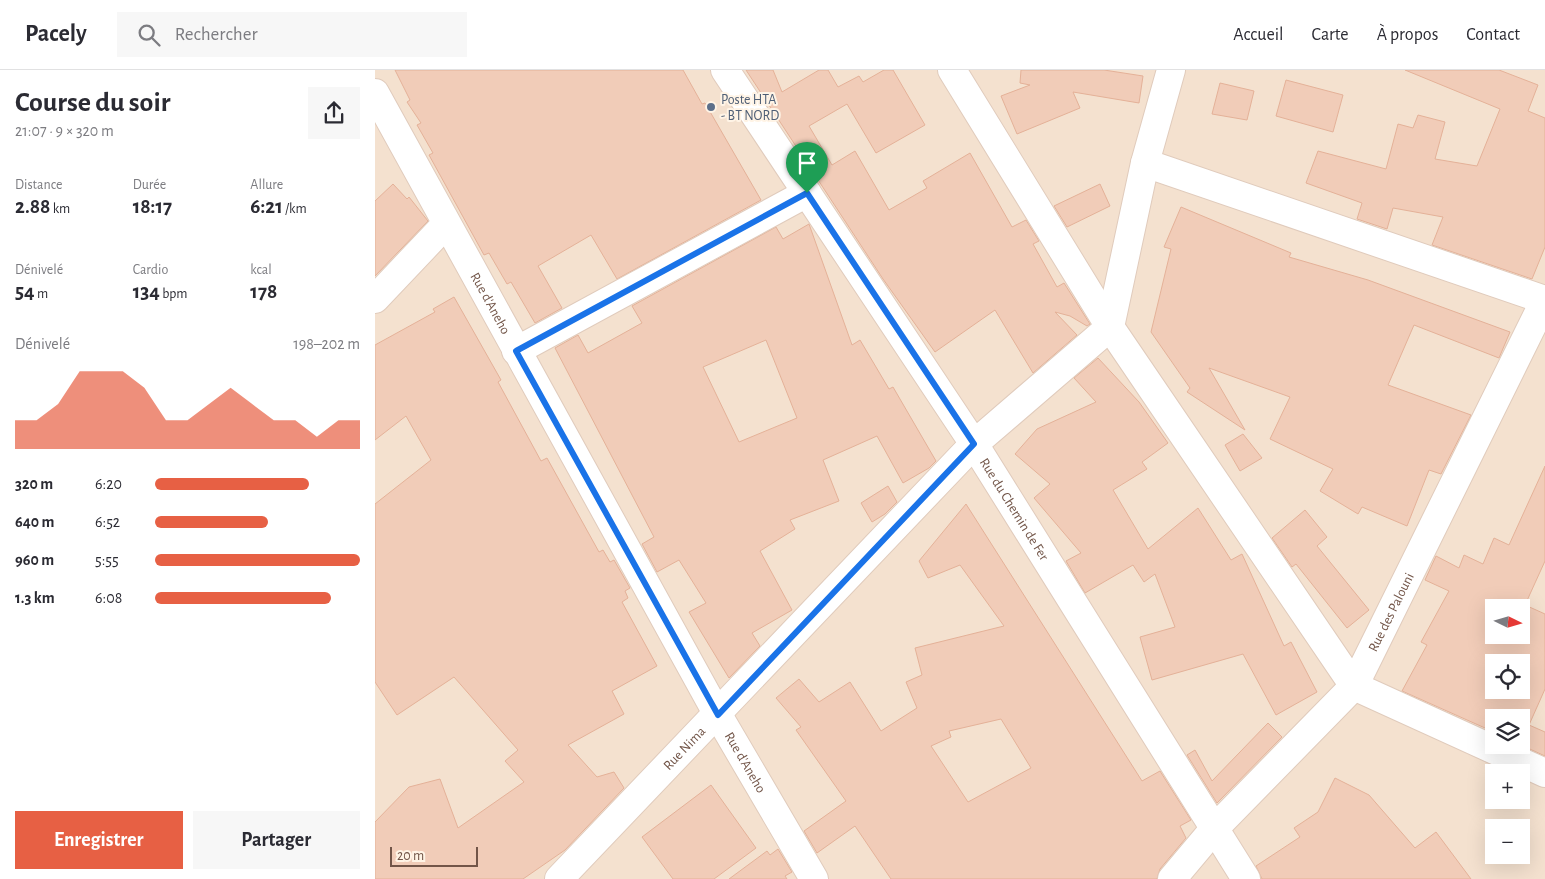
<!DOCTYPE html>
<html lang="fr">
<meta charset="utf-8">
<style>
body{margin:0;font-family:"Alegreya Sans",sans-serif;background:#f7f7f7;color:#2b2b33;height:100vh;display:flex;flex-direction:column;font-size:19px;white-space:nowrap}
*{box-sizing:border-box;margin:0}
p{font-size:16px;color:#7c7c81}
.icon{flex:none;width:28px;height:28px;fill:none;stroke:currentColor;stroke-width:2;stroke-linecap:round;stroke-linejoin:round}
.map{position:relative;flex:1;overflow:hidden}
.panel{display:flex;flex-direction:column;background:#fff;width:375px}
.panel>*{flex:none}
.needle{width:32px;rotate:95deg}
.controls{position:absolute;left:1110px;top:529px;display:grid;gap:10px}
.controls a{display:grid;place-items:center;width:45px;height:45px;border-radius:0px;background:#fff;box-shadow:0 5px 20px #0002;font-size:25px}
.scale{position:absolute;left:15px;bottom:12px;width:88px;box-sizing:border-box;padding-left:5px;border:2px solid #725548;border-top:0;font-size:14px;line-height:18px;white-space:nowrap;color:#725548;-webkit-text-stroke:4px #fff4e6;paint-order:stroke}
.pin{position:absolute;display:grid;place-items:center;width:42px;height:42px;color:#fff;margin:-51px -21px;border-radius:50% 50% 50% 0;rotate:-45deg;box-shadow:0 0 5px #0007}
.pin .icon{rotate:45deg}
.round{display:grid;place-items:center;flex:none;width:52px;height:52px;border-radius:0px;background:#f7f7f7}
.head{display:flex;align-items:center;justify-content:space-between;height:85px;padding:0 15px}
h1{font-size:28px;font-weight:600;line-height:38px}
.stats{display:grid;grid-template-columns:repeat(3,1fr);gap:8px;height:85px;padding:5px 15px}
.stats div{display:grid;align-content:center}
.stats b{font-size:21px;font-weight:600}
.stats small{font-size:14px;font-weight:400}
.stats p{font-size:14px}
.chart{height:140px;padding:10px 15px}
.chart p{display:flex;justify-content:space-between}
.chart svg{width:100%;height:90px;margin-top:5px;fill:#e76044;opacity:.7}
.action{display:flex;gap:10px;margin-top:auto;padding:10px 15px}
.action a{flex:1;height:58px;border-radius:0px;background:#e76044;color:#fff;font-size:20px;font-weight:600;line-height:58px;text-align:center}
.action a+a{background:#f7f7f7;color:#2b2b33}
ul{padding:0 15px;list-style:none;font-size:16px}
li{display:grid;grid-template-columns:80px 60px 1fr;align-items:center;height:38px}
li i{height:12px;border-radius:6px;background:#e76044}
header{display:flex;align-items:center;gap:30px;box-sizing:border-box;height:70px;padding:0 25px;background:#fff;border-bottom:1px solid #e1e1e2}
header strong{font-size:24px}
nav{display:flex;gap:28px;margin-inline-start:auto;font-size:18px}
.search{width:350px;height:45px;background:#f7f7f7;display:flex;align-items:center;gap:12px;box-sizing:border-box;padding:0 18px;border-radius:0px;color:#7c7c81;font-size:19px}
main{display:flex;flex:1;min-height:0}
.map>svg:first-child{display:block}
</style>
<header>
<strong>Pacely</strong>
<div class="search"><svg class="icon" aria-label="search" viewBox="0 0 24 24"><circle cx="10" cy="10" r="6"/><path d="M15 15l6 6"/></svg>Rechercher</div>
<nav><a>Accueil</a><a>Carte</a><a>À propos</a><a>Contact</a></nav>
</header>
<main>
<section class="panel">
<div class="head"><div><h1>Course du soir</h1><p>21:07 · 9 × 320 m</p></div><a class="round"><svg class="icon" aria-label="share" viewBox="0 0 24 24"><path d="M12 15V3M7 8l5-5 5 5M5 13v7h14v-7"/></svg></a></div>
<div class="stats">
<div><p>Distance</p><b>2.88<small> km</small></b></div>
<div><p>Durée</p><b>18:17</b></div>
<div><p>Allure</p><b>6:21<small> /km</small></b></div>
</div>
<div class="stats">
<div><p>Dénivelé</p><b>54<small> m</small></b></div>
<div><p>Cardio</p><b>134<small> bpm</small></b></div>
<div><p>kcal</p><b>178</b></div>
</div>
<div class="chart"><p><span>Dénivelé</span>198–202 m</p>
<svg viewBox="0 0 160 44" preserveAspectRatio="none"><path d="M0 44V30L10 30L20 22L30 6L40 6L50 6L60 14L70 30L80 30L90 22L100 14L110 22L120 30L130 30L140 38L150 30L160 30V44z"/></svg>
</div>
<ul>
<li><b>320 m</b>6:20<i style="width:75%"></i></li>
<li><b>640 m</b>6:52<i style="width:55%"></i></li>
<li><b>960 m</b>5:55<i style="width:100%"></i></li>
<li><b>1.3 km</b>6:08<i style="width:86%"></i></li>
</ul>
<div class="action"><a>Enregistrer</a><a>Partager</a></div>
</section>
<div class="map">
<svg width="1170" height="809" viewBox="0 0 1170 809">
<rect width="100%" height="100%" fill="#fcf0e0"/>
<!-- residential -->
<path fill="#f4e1cf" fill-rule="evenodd" d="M 0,0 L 1170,0 L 1170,809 L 0,809 ZM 1119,538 L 1146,538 L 1146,565 L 1119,565 ZM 1119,592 L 1146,592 L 1146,620 L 1119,620 ZM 1119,648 L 1146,648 L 1146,675 L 1119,675 ZM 1119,702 L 1146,702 L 1146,730 L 1119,730 ZM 1119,758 L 1146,758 L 1146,785 L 1119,785 Z"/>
<!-- building -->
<path fill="#f1ccb8" stroke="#e4b198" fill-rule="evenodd" d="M 20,0 L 308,0 L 327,34 L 330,33 L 386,130 L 242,209 L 216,165 L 163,196 L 187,238 L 160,253 L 136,212 L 132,214 L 114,183 L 109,185 L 54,85 L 58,83 L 42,55 L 46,53 L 32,32 L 35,30 Z
M 371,0 L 398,0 L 407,22 L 444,0 L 453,0 L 463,17 L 484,6 L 488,12 L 509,0 L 518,0 L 550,55 L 501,83 L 472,34 L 434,56 L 457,95 L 480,81 L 514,140 L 552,118 L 548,111 L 595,83 L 637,157 L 651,150 L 664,171 L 658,174 L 682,217 L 689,213 L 715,254 L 712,256 L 695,246 L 680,242 L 702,265 L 658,303 L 620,240 L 560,282 L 508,209 Z
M 646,0 L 729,0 L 768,6 L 764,33 L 698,22 L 705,38 L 642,64 L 626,26 L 655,15 L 645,13 Z
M 1030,0 L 1124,0 L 1163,15 L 1153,41 L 1170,48 L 1170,177 L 1157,209 L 1057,175 L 1068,147 L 1018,138 L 1012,159 L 982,149 L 987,133 L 931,113 L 943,81 L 1011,99 L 1023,54 L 1038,58 L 1043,45 L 1070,52 L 1060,89 L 1102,96 L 1125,39 Z
M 911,10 L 968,25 L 958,62 L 901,46 Z
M 845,13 L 879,21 L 872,50 L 837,44 Z
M 18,114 L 32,129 L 34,127 L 53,151 L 0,206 L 0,131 Z
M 725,114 L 735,136 L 692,157 L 679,136 Z
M 806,137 L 916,183 L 914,187 L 993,210 L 1135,262 L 1124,288 L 1039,255 L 1013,315 L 1096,345 L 1066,404 L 1054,400 L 1032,456 L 987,437 L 983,444 L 945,421 L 958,399 L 895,369 L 915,327 L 834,298 L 870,360 L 812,322 L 815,318 L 776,262 L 796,179 L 789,177 Z
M 434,154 L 477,275 L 485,270 L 514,319 L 518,317 L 561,391 L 554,398 L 528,413 L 502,366 L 448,390 L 464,431 L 415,450 L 420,459 L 385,481 L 417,540 L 377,563 L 385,576 L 354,608 L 314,542 L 331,533 L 304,490 L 282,502 L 267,474 L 279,467 L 180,278 L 203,265 L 213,283 L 267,253 L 257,236 L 401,157 L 408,169 ZM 391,270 L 422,348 L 364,372 L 328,297 Z
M 79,227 L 126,310 L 123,312 L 166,391 L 172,388 L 224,482 L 228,480 L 235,492 L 239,490 L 255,518 L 250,521 L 253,528 L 247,532 L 282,596 L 237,621 L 249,644 L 193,675 L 222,707 L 239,702 L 249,718 L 190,780 L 148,809 L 0,809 L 0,752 L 34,717 L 65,709 L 83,758 L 149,712 L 130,691 L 143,680 L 79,607 L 22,645 L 0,612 L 0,434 L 56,390 L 31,346 L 0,370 L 0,275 L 60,242 L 58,239 Z
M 723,288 L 764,332 L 793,373 L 767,392 L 772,399 L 738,420 L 773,479 L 823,438 L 856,490 L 867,484 L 909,576 L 916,572 L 942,622 L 901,645 L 868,584 L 777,610 L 765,567 L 800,557 L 780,504 L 769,512 L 758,495 L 710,523 L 691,491 L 706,483 L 659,428 L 675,414 L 640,384 L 662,359 L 721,332 L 699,308 Z
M 868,364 L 887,388 L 865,401 L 850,375 Z
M 1170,396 L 1170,491 L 1150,535 L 1170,544 L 1170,619 L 1154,655 L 1170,662 L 1170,686 L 1146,675 L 1146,648 L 1119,648 L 1119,662 L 1027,621 L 1052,575 L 1046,572 L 1074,521 L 1050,510 L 1061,486 L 1084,498 L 1089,485 L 1108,494 L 1119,468 L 1134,475 ZM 1119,538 L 1146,538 L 1146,565 L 1119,565 ZM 1119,592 L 1146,592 L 1146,620 L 1119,620 Z
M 513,416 L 522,432 L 510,444 L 497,452 L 486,433 Z
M 591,434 L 767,711 L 785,701 L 816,750 L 805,756 L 811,768 L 785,799 L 782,809 L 516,809 L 480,756 L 442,783 L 429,761 L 471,731 L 421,660 L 426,657 L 401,628 L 424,609 L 444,632 L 475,612 L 506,661 L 542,638 L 531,612 L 547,605 L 540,578 L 629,556 L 585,495 L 553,508 L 544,491 ZM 626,649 L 656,698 L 593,732 L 556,676 L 576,667 L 574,661 Z
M 930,440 L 952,467 L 942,476 L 994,540 L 972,558 L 921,494 L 917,497 L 897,468 Z
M 893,653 L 907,667 L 842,733 L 812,685 L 820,680 L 837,711 Z
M 960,708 L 994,725 L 1040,778 L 1061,762 L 1096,809 L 887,809 L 881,796 L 925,767 L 919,758 L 943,742 Z
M 336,715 L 381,778 L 339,809 L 298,809 L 267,767 Z
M 403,779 L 417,802 L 410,806 L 412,809 L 354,809 L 392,781 L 395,785 Z"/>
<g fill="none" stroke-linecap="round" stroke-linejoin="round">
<defs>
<g id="minor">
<path id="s1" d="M 350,0 L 599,374 L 871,809"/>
<path d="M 577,0 L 735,257 L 979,616 L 1170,703"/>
<path id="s2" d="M 0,23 L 343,645 L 439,809"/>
<path d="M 770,93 L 1170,230"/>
<path d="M 0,229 L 71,154"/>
<path d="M 141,281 L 432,123"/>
<path id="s3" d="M 184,809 L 599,374 L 735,257 L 770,93 L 796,0"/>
<path id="s4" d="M 797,809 L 839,759 L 979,616 L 1170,230"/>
</g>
</defs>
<!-- minor casing -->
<use href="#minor" stroke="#e0cbbc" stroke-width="30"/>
<!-- minor -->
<use href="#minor" stroke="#fff" stroke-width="28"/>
</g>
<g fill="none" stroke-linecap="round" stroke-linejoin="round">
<defs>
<path id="route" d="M 432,123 L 599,374 L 343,645 L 141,281 Z"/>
</defs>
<!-- route casing -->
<use href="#route" stroke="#fff" stroke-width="10"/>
<!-- route -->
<use href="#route" stroke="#1a73e8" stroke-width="6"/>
</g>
<!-- markers -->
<circle fill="#5c6f8a" stroke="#fff4e6" stroke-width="2" cx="336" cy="37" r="5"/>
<g text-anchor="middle" stroke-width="4" stroke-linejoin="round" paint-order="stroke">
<!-- service labels -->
<g font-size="14" fill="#4e5e75" stroke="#fff4e6" text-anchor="start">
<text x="346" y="34">Poste HTA<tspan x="346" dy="16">- BT NORD</tspan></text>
</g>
<!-- street labels -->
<g font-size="14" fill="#725548" stroke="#fff4e6">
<text dy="5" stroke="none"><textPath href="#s2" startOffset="240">Rue d'Aneho</textPath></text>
<text dy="5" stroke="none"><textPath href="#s1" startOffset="526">Rue du Chemin de Fer</textPath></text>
<text dy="5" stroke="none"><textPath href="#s4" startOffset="348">Rue des Palouni</textPath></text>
<text dy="5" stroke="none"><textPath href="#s3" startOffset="181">Rue Nima</textPath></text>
<text dy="5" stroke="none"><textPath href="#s2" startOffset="765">Rue d'Aneho</textPath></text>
</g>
</g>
</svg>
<div class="controls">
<a><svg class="needle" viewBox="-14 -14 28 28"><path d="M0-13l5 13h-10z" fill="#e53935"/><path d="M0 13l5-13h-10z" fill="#7c7c81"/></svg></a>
<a><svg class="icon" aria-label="locate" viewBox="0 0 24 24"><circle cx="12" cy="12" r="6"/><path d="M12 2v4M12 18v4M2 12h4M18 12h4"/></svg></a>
<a><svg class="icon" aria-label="layers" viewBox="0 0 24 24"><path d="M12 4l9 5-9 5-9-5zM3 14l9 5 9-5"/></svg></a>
<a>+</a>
<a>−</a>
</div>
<div class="scale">20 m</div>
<div class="pin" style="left:432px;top:123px;background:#1e9e55"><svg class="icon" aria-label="arrive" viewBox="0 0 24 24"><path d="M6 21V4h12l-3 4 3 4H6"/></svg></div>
</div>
</main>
